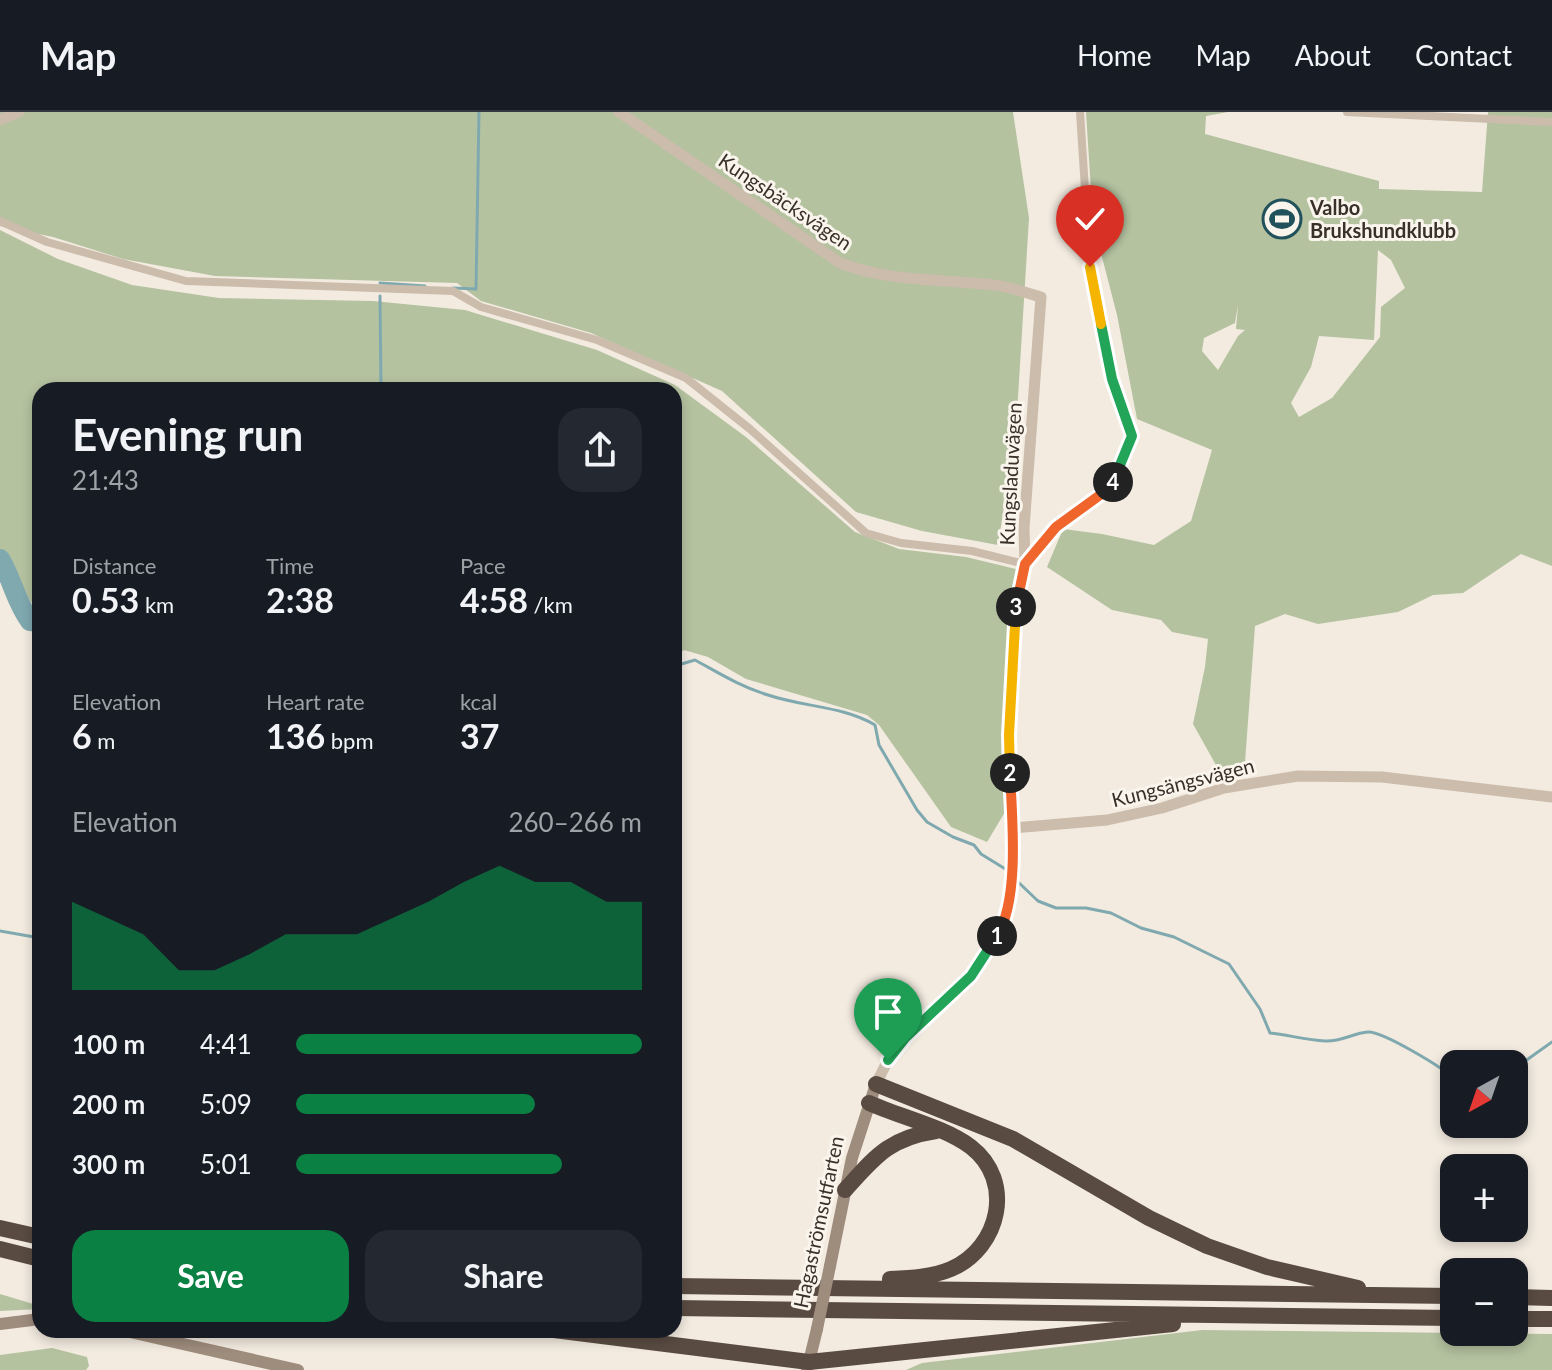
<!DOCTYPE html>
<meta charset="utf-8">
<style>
body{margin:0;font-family:Lato,sans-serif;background:#242831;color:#f1f3f6;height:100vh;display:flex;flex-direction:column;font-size:30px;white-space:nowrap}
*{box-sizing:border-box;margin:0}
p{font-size:26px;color:#9ea1a6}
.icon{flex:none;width:44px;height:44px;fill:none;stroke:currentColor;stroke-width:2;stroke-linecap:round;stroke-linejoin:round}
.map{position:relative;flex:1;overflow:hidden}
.drawer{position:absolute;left:32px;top:270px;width:650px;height:956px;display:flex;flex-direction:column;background:#171b24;border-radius:24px;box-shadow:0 4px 12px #0003}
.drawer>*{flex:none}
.needle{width:52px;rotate:220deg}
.buttons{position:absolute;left:1440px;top:938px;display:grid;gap:16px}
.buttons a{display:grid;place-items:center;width:88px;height:88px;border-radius:16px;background:#171b24;box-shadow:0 4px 12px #0003;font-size:40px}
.pin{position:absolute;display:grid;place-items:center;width:68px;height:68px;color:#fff;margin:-82px -34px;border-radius:50% 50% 50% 0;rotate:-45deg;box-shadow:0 0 8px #0007}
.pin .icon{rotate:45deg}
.km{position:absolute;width:40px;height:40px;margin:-20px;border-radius:50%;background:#222;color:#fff;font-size:22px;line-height:40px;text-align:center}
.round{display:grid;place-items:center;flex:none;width:84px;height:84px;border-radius:24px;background:#242831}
.overview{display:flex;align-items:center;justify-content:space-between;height:136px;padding:0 40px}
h1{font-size:44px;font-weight:700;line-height:60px}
.figures{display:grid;grid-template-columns:repeat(3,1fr);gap:12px;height:136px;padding:8px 40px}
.figures div{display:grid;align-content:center}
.figures b{font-size:34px;font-weight:700}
.figures small{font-size:22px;font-weight:400}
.figures p{font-size:22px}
.chart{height:224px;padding:16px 40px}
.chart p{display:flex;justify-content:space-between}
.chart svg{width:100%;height:144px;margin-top:8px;fill:#0b8043;opacity:.7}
.action{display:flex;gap:16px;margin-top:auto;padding:16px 40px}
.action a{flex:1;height:92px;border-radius:24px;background:#0b8043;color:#fff;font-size:32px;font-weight:700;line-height:92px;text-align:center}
.action a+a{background:#242831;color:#f1f3f6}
ul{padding:0 40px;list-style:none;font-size:26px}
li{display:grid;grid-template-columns:128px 96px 1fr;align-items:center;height:60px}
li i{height:20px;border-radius:10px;background:#0b8043}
header{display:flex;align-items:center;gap:48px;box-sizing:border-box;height:112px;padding:0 40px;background:#171b24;border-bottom:2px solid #363941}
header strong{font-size:38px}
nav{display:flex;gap:44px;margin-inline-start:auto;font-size:28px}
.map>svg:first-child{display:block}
</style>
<header>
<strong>Map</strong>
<nav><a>Home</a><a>Map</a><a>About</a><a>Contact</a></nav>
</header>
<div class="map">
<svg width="1552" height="1258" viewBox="0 0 1552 1258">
<rect width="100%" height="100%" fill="#f3ebe0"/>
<!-- green -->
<path fill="#b4c2a0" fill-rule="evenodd" d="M 0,0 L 1013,0 L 1029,106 L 1016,318 L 998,433 L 922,419 L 856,400 L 722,279 L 591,221 L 481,189 L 457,171 L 215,164 L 123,147 L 53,125 L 0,114 Z
M 1086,0 L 1228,0 L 1206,4 L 1205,22 L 1379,69 L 1379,77 L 1482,80 L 1488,0 L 1552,0 L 1552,454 L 1521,442 L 1463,481 L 1433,483 L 1398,500 L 1318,512 L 1285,502 L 1255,514 L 1244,664 L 1221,662 L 1193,612 L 1205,555 L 1208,527 L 1172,520 L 1161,508 L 1112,498 L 1047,455 L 1063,417 L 1102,422 L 1154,433 L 1191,409 L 1212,338 L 1137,307 L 1117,203 L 1093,110 ZM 1378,138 L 1391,148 L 1405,176 L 1381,195 L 1380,225 L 1332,286 L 1299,305 L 1291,291 L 1311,255 L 1319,224 L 1374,228 ZM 1238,193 L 1236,217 L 1245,218 L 1238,224 L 1218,258 L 1202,239 L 1204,226 L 1235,211 Z
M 0,118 L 58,147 L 132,173 L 219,186 L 373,189 L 465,198 L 597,238 L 675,273 L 746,325 L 855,420 L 899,437 L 966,445 L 1020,458 L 1008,695 L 987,730 L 951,715 L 879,613 L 867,603 L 746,567 L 708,545 L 684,538 L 674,545 L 674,278 L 40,278 L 40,492 L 33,493 L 14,463 L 0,446 Z
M 0,1182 L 40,1194 L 40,1197 L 0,1199 Z
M 1202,1218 L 1552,1222 L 1552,1258 L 906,1258 L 922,1251 Z
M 52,1236 L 87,1245 L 89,1254 L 86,1258 L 0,1258 L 0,1243 Z"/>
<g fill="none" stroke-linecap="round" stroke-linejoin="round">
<!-- stream -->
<path stroke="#7fa9af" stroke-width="3" d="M 380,171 L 425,174
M 453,176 L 476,177 L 479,0
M 380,184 L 381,278
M 674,560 L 678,553 L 695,548 C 719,561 741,575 768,583 C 803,595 843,594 875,613 L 879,633 L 917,698 L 927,710 L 953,725 L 974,733 L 981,742 L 1007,758
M 1015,767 L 1038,789 L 1056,796 L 1086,796 L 1111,801 L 1141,816 L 1174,825 L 1229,852 L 1260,897 L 1270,921 C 1288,923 1307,928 1325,929 C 1341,930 1353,921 1368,920 C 1382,919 1444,956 1454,967
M 0,819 L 40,826
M 1514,957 L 1552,930"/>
<!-- river -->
<path stroke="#7fa9af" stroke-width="20" d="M 0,447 C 12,467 16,490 30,509 L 40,510"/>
<!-- minor -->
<path stroke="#cbbcac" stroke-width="8" d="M 1347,0 L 1552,10
M 0,109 L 47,130 L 186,169 L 453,179 L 481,195 L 597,228 L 686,266 L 750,317 L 866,421 L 901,431 L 972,439 L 1025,452 L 1056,415 L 1111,375 L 1132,324 L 1112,267 L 1090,155 L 1080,0"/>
<!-- tertiary -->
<path stroke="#cbbcac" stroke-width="11" d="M 619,0 L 840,151 C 889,170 942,167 993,173 C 1009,174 1025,181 1041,185 L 1024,416 L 1025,452 L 1016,488 L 1009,623 L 1013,744 L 1004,813 L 971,864 L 906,925 L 888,948 L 876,972
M 0,8 L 19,0
M 1013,716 L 1107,708 L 1162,696 L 1224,676 L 1298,664 L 1382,665 L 1552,685"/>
<!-- secondary -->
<path stroke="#9e8c7d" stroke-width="12" d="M 830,1154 L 852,1046 L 876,972
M 0,1212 L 40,1207
M 121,1218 L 298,1258
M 807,1258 L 817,1217"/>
<!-- motorway -->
<path stroke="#594b42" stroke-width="16" d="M 876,972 L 1013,1027 L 1149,1106 L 1207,1134 L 1267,1155 L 1358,1176
M 869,991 C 900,1005 945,1015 971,1035 C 1015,1069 1000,1136 951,1157 C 932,1165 911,1166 890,1167
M 845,1078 C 875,1045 889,1026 936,1019
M 0,1116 L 40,1125
M 0,1137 L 40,1147
M 674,1174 L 1454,1184
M 1514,1185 L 1552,1186
M 674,1196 L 1454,1206
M 1514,1207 L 1552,1207
M 554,1218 L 809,1250 L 1173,1212"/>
<!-- secondary-bridge -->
<path stroke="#9e8c7d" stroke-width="12" d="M 817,1217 L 830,1154"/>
</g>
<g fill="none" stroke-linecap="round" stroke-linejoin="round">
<defs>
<path id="split-1" d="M 888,948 L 906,925 L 971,864 L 997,824"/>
<path id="split-2" d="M 997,824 C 1020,787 1012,705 1010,661"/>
<path id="split-3" d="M 1010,661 L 1009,623 L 1016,495"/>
<path id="split-4" d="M 1016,495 L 1025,452 L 1056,415 L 1111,375 L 1113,370"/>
<path id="split-5" d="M 1101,212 L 1112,267 L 1132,324 L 1113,370"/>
<path id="split-6" d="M 1090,155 L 1101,212"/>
</defs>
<!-- split-1 casing -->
<use href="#split-1" stroke="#fff" stroke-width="16"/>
<!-- split-2 casing -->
<use href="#split-2" stroke="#fff" stroke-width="16"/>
<!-- split-3 casing -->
<use href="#split-3" stroke="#fff" stroke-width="16"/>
<!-- split-4 casing -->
<use href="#split-4" stroke="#fff" stroke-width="16"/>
<!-- split-5 casing -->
<use href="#split-5" stroke="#fff" stroke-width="16"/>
<!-- split-6 casing -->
<use href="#split-6" stroke="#fff" stroke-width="16"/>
<!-- split-1 -->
<use href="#split-1" stroke="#22a559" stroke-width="10"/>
<!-- split-2 -->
<use href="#split-2" stroke="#f0652b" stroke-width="10"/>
<!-- split-3 -->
<use href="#split-3" stroke="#f5b400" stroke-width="10"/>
<!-- split-4 -->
<use href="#split-4" stroke="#f0652b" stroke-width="10"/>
<!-- split-5 -->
<use href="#split-5" stroke="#22a559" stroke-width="10"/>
<!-- split-6 -->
<use href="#split-6" stroke="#f5b400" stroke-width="10"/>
</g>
<!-- icons -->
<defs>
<symbol id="stadium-ring" viewBox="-11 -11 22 22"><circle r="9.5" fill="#faf5ec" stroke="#21515a" stroke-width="1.5"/><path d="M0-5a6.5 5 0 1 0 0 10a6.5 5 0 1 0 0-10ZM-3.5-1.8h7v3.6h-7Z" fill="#21515a"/></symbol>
</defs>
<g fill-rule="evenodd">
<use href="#stadium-ring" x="1260" y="85" width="44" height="44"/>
</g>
<g text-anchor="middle" stroke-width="6" stroke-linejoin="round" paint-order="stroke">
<!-- street labels -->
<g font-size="20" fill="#39302a" stroke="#faf5ec">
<text transform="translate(785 90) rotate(34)" y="7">Kungsbäcksvägen</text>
<text transform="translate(1011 362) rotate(-87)" y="7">Kungsladuvägen</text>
<text transform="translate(1183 671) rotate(-14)" y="7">Kungsängsvägen</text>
<text transform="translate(819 1110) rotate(-78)" y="7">Hagaströmsutfarten</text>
</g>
<!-- poi labels -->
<g font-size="20" font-weight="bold" fill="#39302a" stroke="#faf5ec" text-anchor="start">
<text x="1310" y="103">Valbo<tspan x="1310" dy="23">Brukshundklubb</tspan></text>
</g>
</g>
</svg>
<div class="buttons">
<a><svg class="needle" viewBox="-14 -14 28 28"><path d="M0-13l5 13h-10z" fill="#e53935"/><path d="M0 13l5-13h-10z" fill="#9ea1a6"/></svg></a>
<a>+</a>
<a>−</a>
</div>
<div class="pin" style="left:888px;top:948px;background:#1e9e55"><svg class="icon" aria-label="arrive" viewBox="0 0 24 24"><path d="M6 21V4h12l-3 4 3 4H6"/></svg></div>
<div class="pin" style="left:1090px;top:155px;background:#d93025"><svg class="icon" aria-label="check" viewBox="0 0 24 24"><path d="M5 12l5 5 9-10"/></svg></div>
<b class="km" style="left:997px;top:824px">1</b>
<b class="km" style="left:1010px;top:661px">2</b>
<b class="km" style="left:1016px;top:495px">3</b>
<b class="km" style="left:1113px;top:370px">4</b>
<section class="drawer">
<div class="overview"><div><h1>Evening run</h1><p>21:43</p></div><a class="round"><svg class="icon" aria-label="share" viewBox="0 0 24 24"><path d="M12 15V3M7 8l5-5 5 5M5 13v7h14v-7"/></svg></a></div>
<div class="figures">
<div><p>Distance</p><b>0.53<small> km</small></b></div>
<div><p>Time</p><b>2:38</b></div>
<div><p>Pace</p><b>4:58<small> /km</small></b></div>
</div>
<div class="figures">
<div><p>Elevation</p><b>6<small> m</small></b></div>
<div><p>Heart rate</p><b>136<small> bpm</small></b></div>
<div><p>kcal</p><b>37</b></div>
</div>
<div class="chart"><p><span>Elevation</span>260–266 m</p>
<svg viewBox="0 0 160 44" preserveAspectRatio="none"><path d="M0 44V17L10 22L20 27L30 38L40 38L50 33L60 27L70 27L80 27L90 22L100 17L110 11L120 6L130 11L140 11L150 17L160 17V44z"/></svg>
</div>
<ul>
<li><b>100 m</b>4:41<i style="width:100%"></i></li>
<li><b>200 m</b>5:09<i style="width:69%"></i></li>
<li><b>300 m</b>5:01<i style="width:77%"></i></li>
</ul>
<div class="action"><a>Save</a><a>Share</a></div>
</section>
</div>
